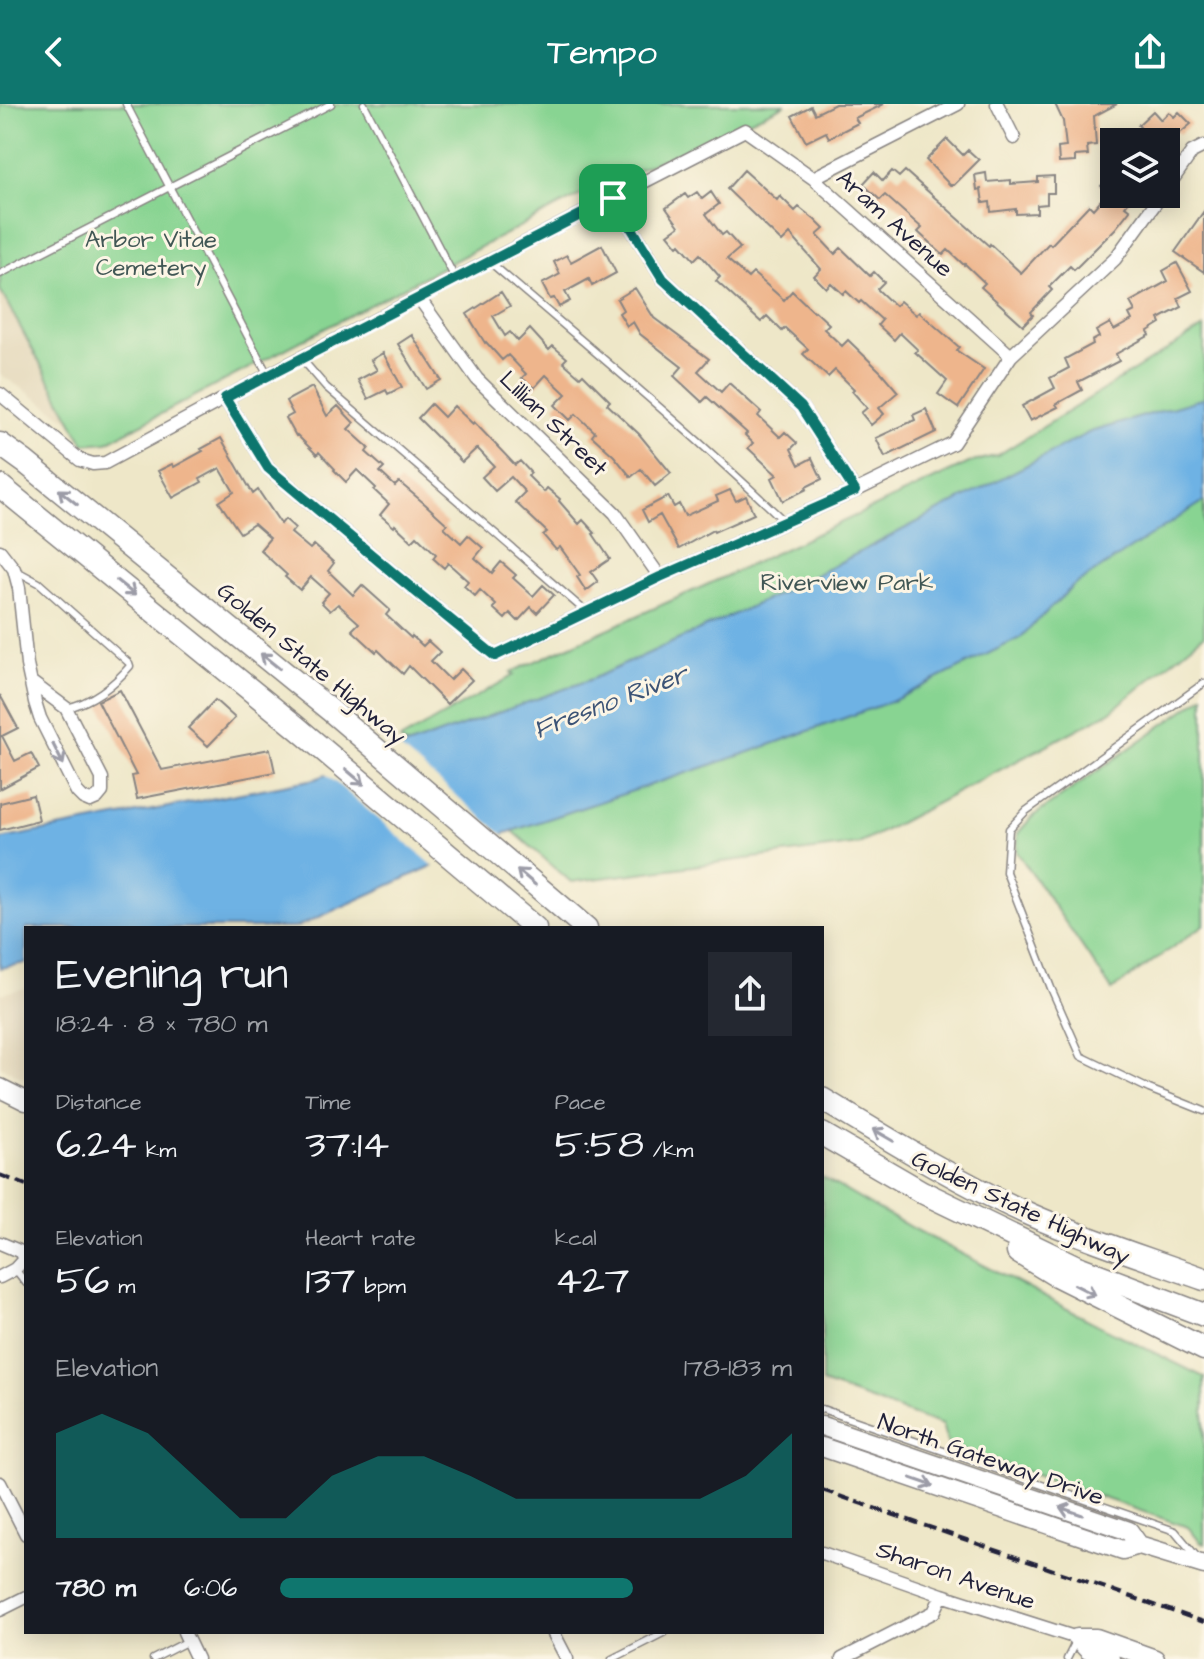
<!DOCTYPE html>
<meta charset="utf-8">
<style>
body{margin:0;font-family:"Architects Daughter",sans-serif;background:#242831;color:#f1f3f6;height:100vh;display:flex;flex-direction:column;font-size:30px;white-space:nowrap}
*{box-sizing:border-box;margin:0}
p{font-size:26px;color:#9ea1a6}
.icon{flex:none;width:44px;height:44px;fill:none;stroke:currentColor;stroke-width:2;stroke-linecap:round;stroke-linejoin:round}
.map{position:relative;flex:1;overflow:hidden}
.panel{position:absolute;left:24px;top:822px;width:800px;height:708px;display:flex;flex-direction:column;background:#171b24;border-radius:0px;box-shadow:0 4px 20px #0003}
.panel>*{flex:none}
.buttons{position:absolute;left:1100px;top:24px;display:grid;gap:16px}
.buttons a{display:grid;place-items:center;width:80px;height:80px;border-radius:0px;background:#171b24;box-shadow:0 4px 20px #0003;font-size:40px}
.pin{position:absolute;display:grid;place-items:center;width:68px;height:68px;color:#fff;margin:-34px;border-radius:16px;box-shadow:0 4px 12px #0006}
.round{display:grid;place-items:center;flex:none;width:84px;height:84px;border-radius:0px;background:#242831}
.head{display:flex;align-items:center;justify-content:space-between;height:136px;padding:0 32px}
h1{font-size:44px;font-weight:600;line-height:60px}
.figures{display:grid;grid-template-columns:repeat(3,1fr);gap:12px;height:136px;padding:8px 32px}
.figures div{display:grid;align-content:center}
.figures b{font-size:40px;font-weight:600}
.figures small{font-size:22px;font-weight:400}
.figures p{font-size:22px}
.chart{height:224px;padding:16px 32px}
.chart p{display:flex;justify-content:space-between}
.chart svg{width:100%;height:144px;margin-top:8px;fill:#0f766e;opacity:.7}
ul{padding:0 32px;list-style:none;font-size:26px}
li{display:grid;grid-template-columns:128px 96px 1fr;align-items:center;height:60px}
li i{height:20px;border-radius:10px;background:#0f766e}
header{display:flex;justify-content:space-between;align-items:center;height:104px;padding:0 32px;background:#0f766e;color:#fff;font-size:36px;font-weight:600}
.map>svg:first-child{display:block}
</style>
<header><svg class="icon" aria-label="back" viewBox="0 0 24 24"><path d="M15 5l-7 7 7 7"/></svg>Tempo<svg class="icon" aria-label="share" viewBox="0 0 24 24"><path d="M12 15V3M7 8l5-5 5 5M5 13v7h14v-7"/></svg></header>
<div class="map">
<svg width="1204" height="1555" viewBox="0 0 1204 1555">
<rect width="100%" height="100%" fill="#fcf5e5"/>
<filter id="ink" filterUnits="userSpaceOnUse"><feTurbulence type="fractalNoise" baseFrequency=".0125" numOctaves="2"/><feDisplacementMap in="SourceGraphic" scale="16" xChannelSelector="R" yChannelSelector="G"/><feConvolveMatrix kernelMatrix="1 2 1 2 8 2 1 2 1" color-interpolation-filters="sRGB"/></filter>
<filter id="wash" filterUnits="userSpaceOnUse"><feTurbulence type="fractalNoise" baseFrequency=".006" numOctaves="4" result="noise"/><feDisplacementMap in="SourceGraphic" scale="32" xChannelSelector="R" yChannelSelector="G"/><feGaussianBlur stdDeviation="1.8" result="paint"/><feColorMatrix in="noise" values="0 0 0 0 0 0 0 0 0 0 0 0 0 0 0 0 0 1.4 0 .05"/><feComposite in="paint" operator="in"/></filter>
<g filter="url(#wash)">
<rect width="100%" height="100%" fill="#eee7c8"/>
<!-- built -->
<path fill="#e2d6b7" d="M 0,182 L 72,318 L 0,270 Z
M 26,884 L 26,975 L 0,962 L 0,890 Z"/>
<!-- green -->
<path fill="#88d492" stroke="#557b66" stroke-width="2" d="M 0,0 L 786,0 L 715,33 L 588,87 L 107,338 L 84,340 L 0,186 Z
M 1204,223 L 1204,531 L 1110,608 L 859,740 L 571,778 L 474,693 L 400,636 L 514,571 L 511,568 L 713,478 L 969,359 L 998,351 Z
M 1204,592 L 1204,821 L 1112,886 L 1017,748 L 1018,729 L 1032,713 Z
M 822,1073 L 882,1108 L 1098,1221 L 1204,1273 L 1204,1440 L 1200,1438 L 1188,1423 L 948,1341 L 942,1321 L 822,1279 Z"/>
<!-- water -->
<path fill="#6eb2e4" stroke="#486a90" stroke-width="2" d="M 1204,294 L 1204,397 L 1072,483 L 1020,534 L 895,596 L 750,648 L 503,730 L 295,824 L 26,824 L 26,859 L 0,864 L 0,735 L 315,675 L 592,575 L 785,487 L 1090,328 Z"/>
<!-- pier -->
<path fill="#eee7c8" d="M 397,642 L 506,733 L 436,764 L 323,668 Z"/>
<g id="blocks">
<!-- building -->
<path fill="#eeb58c" d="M 835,0 L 884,0 L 855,14 L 858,19 L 829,34 L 826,28 L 806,38 L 792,12 L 811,2 L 815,10 Z
M 1055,0 L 1117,0 L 1094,12 L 1096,41 L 1087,42 L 1088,51 L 1075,52 L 1075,58 L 1059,59 L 1058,44 L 1066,43 L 1063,17 Z
M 1153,7 L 1161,16 L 1169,8 L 1174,13 L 1179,8 L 1191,20 L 1179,30 L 1176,27 L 1164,38 L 1144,38 L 1149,33 L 1138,21 Z
M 947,35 L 963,51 L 968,46 L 979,56 L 954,81 L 950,81 L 926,56 Z
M 744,66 L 777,96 L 780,92 L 795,107 L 799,103 L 815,116 L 824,125 L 817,131 L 835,150 L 841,144 L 870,172 L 874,168 L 884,178 L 877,185 L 895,202 L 900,197 L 916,211 L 919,208 L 959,243 L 956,246 L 984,265 L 958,304 L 938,290 L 947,277 L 915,248 L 918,246 L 900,229 L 894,236 L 878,221 L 882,216 L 861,197 L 859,199 L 846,187 L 843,190 L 831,179 L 826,184 L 814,172 L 821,165 L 790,130 L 782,138 L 727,85 Z
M 892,67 L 899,73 L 905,67 L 989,142 L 990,140 L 1021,169 L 1049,139 L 1051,141 L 1089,101 L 1093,105 L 1108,88 L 1101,82 L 1114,67 L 1114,90 L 1135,90 L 1125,102 L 1130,106 L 1115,125 L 1074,166 L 1070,162 L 1049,183 L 1052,186 L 1031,208 L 1033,211 L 1023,221 L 981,183 L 985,179 L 965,160 L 964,161 L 948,146 L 943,151 L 918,128 L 922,124 L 885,91 L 880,96 L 863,80 L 874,68 L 883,77 Z
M 986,69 L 987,78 L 1011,76 L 1011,80 L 1038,78 L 1038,73 L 1054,72 L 1054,89 L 1047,89 L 1047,100 L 1037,101 L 1037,109 L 1016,110 L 1016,105 L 991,108 L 990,98 L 983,99 L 981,85 L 977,86 L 975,71 Z
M 697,88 L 702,95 L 711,88 L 719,100 L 706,110 L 722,131 L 726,128 L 740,144 L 727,155 L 748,174 L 753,169 L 784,196 L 792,187 L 814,208 L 815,207 L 829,220 L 824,225 L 842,242 L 848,236 L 881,268 L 898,288 L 879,304 L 884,310 L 871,321 L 861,309 L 867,304 L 852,287 L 854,285 L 835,266 L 828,273 L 803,250 L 808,245 L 785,224 L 782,227 L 767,212 L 761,218 L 716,177 L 720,173 L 700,150 L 694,156 L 680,140 L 678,142 L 668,130 L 679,122 L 666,104 L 685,90 L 688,94 Z
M 1204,107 L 1204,168 L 1175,148 Z
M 602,141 L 616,169 L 592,182 L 589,175 L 565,188 L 570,197 L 559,203 L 554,194 L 550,195 L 542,180 L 560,170 L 554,158 L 567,151 L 571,158 Z
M 1177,159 L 1192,187 L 1178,194 L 1182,203 L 1159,215 L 1161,219 L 1148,227 L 1150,231 L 1116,250 L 1119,257 L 1078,278 L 1082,286 L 1056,300 L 1058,303 L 1030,317 L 1022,302 L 1055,284 L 1050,274 L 1069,264 L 1065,255 L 1093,240 L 1092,237 L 1099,233 L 1096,227 L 1110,219 L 1114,226 L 1132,216 L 1129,210 L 1135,207 L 1130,198 L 1168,177 L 1163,167 Z
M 635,184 L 654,214 L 709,255 L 698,267 L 721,288 L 729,279 L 761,308 L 758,312 L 780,333 L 785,328 L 797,339 L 791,345 L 799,361 L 812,354 L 822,375 L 806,383 L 807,385 L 783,397 L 772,374 L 777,371 L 748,344 L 753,339 L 745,331 L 747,329 L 707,293 L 702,298 L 674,272 L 682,263 L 640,230 L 633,218 L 627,222 L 619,209 L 623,206 L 617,195 Z
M 501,188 L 510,202 L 493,212 L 505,232 L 510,228 L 518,237 L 530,225 L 549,246 L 553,242 L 567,254 L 563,258 L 580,273 L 583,270 L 610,297 L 607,300 L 639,330 L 671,369 L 655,382 L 641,365 L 631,373 L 614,352 L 592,332 L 595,328 L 576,310 L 570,316 L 555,301 L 566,290 L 546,271 L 534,284 L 522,274 L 526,270 L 508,251 L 502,256 L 486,238 L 485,239 L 467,210 Z
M 412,231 L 441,276 L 426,285 L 398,240 Z
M 383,249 L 402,283 L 388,290 L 386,286 L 368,295 L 358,276 L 377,266 L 371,256 Z
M 312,283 L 327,312 L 338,302 L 354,319 L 348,325 L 369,344 L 366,348 L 384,364 L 380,368 L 395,382 L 399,378 L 425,400 L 447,420 L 444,423 L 461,439 L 468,431 L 483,444 L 475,454 L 492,469 L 501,458 L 516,471 L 513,474 L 533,492 L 543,481 L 554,491 L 537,509 L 531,503 L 518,517 L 510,509 L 505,515 L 493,504 L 496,501 L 480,486 L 475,492 L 464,482 L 468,477 L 448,459 L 444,464 L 433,454 L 436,450 L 417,432 L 412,437 L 395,421 L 394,423 L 380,411 L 389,400 L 374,386 L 376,384 L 357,366 L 346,378 L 334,366 L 335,365 L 319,348 L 317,351 L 297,331 L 296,332 L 286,314 L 293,310 L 286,297 Z
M 431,300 L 444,313 L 454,302 L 473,320 L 474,318 L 515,361 L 520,357 L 531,369 L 528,372 L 544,388 L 547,384 L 560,395 L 559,397 L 579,420 L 583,416 L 595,429 L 593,430 L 610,455 L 591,468 L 598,478 L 586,487 L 577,473 L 580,471 L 560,443 L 556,446 L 543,431 L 547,428 L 515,398 L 525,388 L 511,373 L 495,387 L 482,373 L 494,362 L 477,344 L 462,358 L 418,314 Z
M 926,305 L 936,328 L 885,353 L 876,334 L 915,316 L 913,311 Z
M 221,334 L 253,390 L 258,386 L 281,420 L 285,415 L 295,424 L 291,429 L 310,445 L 314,441 L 334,459 L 328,467 L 353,491 L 362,481 L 390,506 L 386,511 L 411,534 L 412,532 L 423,542 L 428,537 L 440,548 L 431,557 L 450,576 L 461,565 L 472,576 L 447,600 L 409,562 L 403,570 L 378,546 L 376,548 L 352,526 L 359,519 L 338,500 L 330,507 L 321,498 L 329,489 L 311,473 L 300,486 L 285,473 L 287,471 L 260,446 L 270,434 L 254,420 L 240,429 L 219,398 L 234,388 L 220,364 L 200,375 L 202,378 L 173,394 L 158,367 L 172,360 L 174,363 L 203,347 L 201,345 Z
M 730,386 L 736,397 L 746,392 L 754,410 L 714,428 L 713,426 L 679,445 L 660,411 L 648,418 L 642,406 L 668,392 L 674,403 L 679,400 L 685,412 L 718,397 L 716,392 Z
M 120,586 L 162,666 L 270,645 L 275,668 L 137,695 L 132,672 L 136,671 L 98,597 Z
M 0,591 L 18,624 L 2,632 L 15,657 L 31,649 L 39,664 L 0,685 Z
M 215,596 L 235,614 L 208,642 L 188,624 Z
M 33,691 L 39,716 L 0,726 L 0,699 Z"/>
</g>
</g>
<g filter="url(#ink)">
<use href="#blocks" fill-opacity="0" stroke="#888482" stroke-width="2"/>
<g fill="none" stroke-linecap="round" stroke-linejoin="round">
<defs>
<path id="lane" d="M 126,0 L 268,271
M 364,0 L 455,174
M 491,159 C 590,244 691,327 785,418
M 0,170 L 331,0
M 301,254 L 326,283 L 585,507
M 15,466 L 39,479 L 129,559 L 130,562 C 114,581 91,599 66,604
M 1204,579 L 1026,707 L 1009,725 L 1006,768 L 1051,884 L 1081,952 L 1149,985 L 1204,1007
M 15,1165 L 26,1179
M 822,1305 L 1175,1427 L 1196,1452
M 153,1555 L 188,1537
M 612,1555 L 665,1528
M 1067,1555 L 1076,1537"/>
<path id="street" d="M 997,0 L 1014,34
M 813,74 L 958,0
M 1166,85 L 1192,48 L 1204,42
M 613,94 L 663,175 L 801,303 L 855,387
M 419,194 L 477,275 L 615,409 L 660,473
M 0,290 L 80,356 L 93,360 L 105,359 L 268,271 L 745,26 L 813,74 L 1011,252
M 225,294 L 268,364 L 398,473 L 495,552 L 660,473 L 855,387 L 953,339 L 1011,252 L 1115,155 L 1162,90
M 0,447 L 14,465 L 19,484 L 27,561 L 35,598 L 40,614 L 77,688 L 83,694 L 90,697 L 97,694 L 102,688 L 102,674 L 66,604 L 31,578
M 0,1139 L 26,1150
M 0,1173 L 15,1165 L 26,1153
M 0,1379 L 26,1430
M 822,1449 L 942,1491 L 1077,1534
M 0,1506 L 26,1493
M 184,1528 L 197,1555
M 553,1528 L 567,1555
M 842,1555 L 934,1508 L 942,1491"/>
<path id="secondary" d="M 0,984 L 26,997
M 822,1322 L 1129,1427 L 1139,1441
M 822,1343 L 1123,1446 L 1139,1441 L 1204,1461
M 1077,1534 L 1096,1534 L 1155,1555
M 1077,1534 L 1088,1546 L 1110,1555"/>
<path id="highway" d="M 0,340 L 25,358 L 330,606 L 586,824
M 0,382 L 295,622 L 535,824
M 822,995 C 890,1036 959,1079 1031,1111 C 1088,1136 1146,1154 1204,1175
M 822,1030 L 922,1088 L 1075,1162 L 1204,1211
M 1018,1148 L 1054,1170 L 1204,1245"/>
</defs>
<!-- lane casing -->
<use href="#lane" stroke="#888482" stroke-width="9"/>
<!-- street casing -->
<use href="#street" stroke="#888482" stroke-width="15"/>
<!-- secondary casing -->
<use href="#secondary" stroke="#888482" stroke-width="21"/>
<!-- highway casing -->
<use href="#highway" stroke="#888482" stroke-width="25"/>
<!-- lane -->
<use href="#lane" stroke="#fff" stroke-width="6"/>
<!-- street -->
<use href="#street" stroke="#fff" stroke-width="12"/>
<!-- secondary -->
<use href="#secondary" stroke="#fff" stroke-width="18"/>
<!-- highway -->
<use href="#highway" stroke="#fff" stroke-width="22"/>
<!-- rail -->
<path stroke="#22223b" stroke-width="4" stroke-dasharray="12 6" stroke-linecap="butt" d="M 0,1071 L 26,1081
M 822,1386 L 1204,1518"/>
</g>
<!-- one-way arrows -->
<defs><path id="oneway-shaft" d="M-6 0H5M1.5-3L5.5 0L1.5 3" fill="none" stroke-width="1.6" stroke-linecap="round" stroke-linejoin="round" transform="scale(2)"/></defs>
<g stroke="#9c9ca7">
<use href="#oneway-shaft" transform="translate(68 393) rotate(-141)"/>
<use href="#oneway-shaft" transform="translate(126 484) rotate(39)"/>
<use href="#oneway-shaft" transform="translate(270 557) rotate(-141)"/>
<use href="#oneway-shaft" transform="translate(58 650) rotate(63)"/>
<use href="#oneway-shaft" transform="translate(355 673) rotate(40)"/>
<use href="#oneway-shaft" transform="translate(526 773) rotate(-140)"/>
<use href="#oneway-shaft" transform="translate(883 1031) rotate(-150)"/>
<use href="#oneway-shaft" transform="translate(1085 1186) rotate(27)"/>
<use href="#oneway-shaft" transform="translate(922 1378) rotate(19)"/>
<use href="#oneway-shaft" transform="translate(1071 1407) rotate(-161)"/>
</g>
</g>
<g fill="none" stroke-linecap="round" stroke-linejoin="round" filter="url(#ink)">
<defs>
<path id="route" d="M 613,94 L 663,175 L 801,303 L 855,387 L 660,473 L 495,552 L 398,473 L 268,364 L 225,294 Z"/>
</defs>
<!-- route casing -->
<use href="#route" stroke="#fff" stroke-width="16"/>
<!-- route -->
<use href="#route" stroke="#0f766e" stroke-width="10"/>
</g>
<g text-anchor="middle" stroke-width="6" stroke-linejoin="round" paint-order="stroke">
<!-- street labels -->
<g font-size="24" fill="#22223b" stroke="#fcf5e5">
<text transform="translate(895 119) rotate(42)" y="8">Aram Avenue</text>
<text transform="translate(554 319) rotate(44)" y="8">Lillian Street</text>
<text transform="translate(312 559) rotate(40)" y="8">Golden State Highway</text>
<text transform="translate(1021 1103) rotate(25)" y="8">Golden State Highway</text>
<text transform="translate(991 1355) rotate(19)" y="8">North Gateway Drive</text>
<text transform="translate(956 1471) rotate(19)" y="8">Sharon Avenue</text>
</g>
<!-- park labels -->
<g font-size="24" fill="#415755" stroke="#fcf5e5">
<text x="151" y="143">Arbor Vitae<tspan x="151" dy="28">Cemetery</tspan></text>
<text x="847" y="486">Riverview Park</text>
</g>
<!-- water labels -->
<g font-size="26" font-style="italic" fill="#3d5476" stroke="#fcf5e5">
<text transform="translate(610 597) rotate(-21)" y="9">Fresno River</text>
</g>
</g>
</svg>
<div class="buttons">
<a><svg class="icon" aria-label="layers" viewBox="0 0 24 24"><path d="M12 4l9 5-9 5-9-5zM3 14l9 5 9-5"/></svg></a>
</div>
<div class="pin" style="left:613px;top:94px;background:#1e9e55"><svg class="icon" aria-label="arrive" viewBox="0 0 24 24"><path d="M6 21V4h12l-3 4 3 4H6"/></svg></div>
<section class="panel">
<div class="head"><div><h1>Evening run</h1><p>18:24 · 8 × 780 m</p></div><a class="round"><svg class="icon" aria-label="share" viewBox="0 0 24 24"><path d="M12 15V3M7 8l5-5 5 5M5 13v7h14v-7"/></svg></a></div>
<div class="figures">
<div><p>Distance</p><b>6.24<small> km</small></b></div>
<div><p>Time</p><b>37:14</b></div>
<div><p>Pace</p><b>5:58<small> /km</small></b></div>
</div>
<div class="figures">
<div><p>Elevation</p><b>56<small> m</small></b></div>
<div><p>Heart rate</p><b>137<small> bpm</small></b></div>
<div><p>kcal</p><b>427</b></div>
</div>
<div class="chart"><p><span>Elevation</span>178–183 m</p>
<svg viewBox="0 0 160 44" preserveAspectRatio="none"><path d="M0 44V12L10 6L20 12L30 25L40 38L50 38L60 25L70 19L80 19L90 25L100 32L110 32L120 32L130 32L140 32L150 25L160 12V44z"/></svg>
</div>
<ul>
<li><b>780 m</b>6:06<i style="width:69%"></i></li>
</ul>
</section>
</div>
